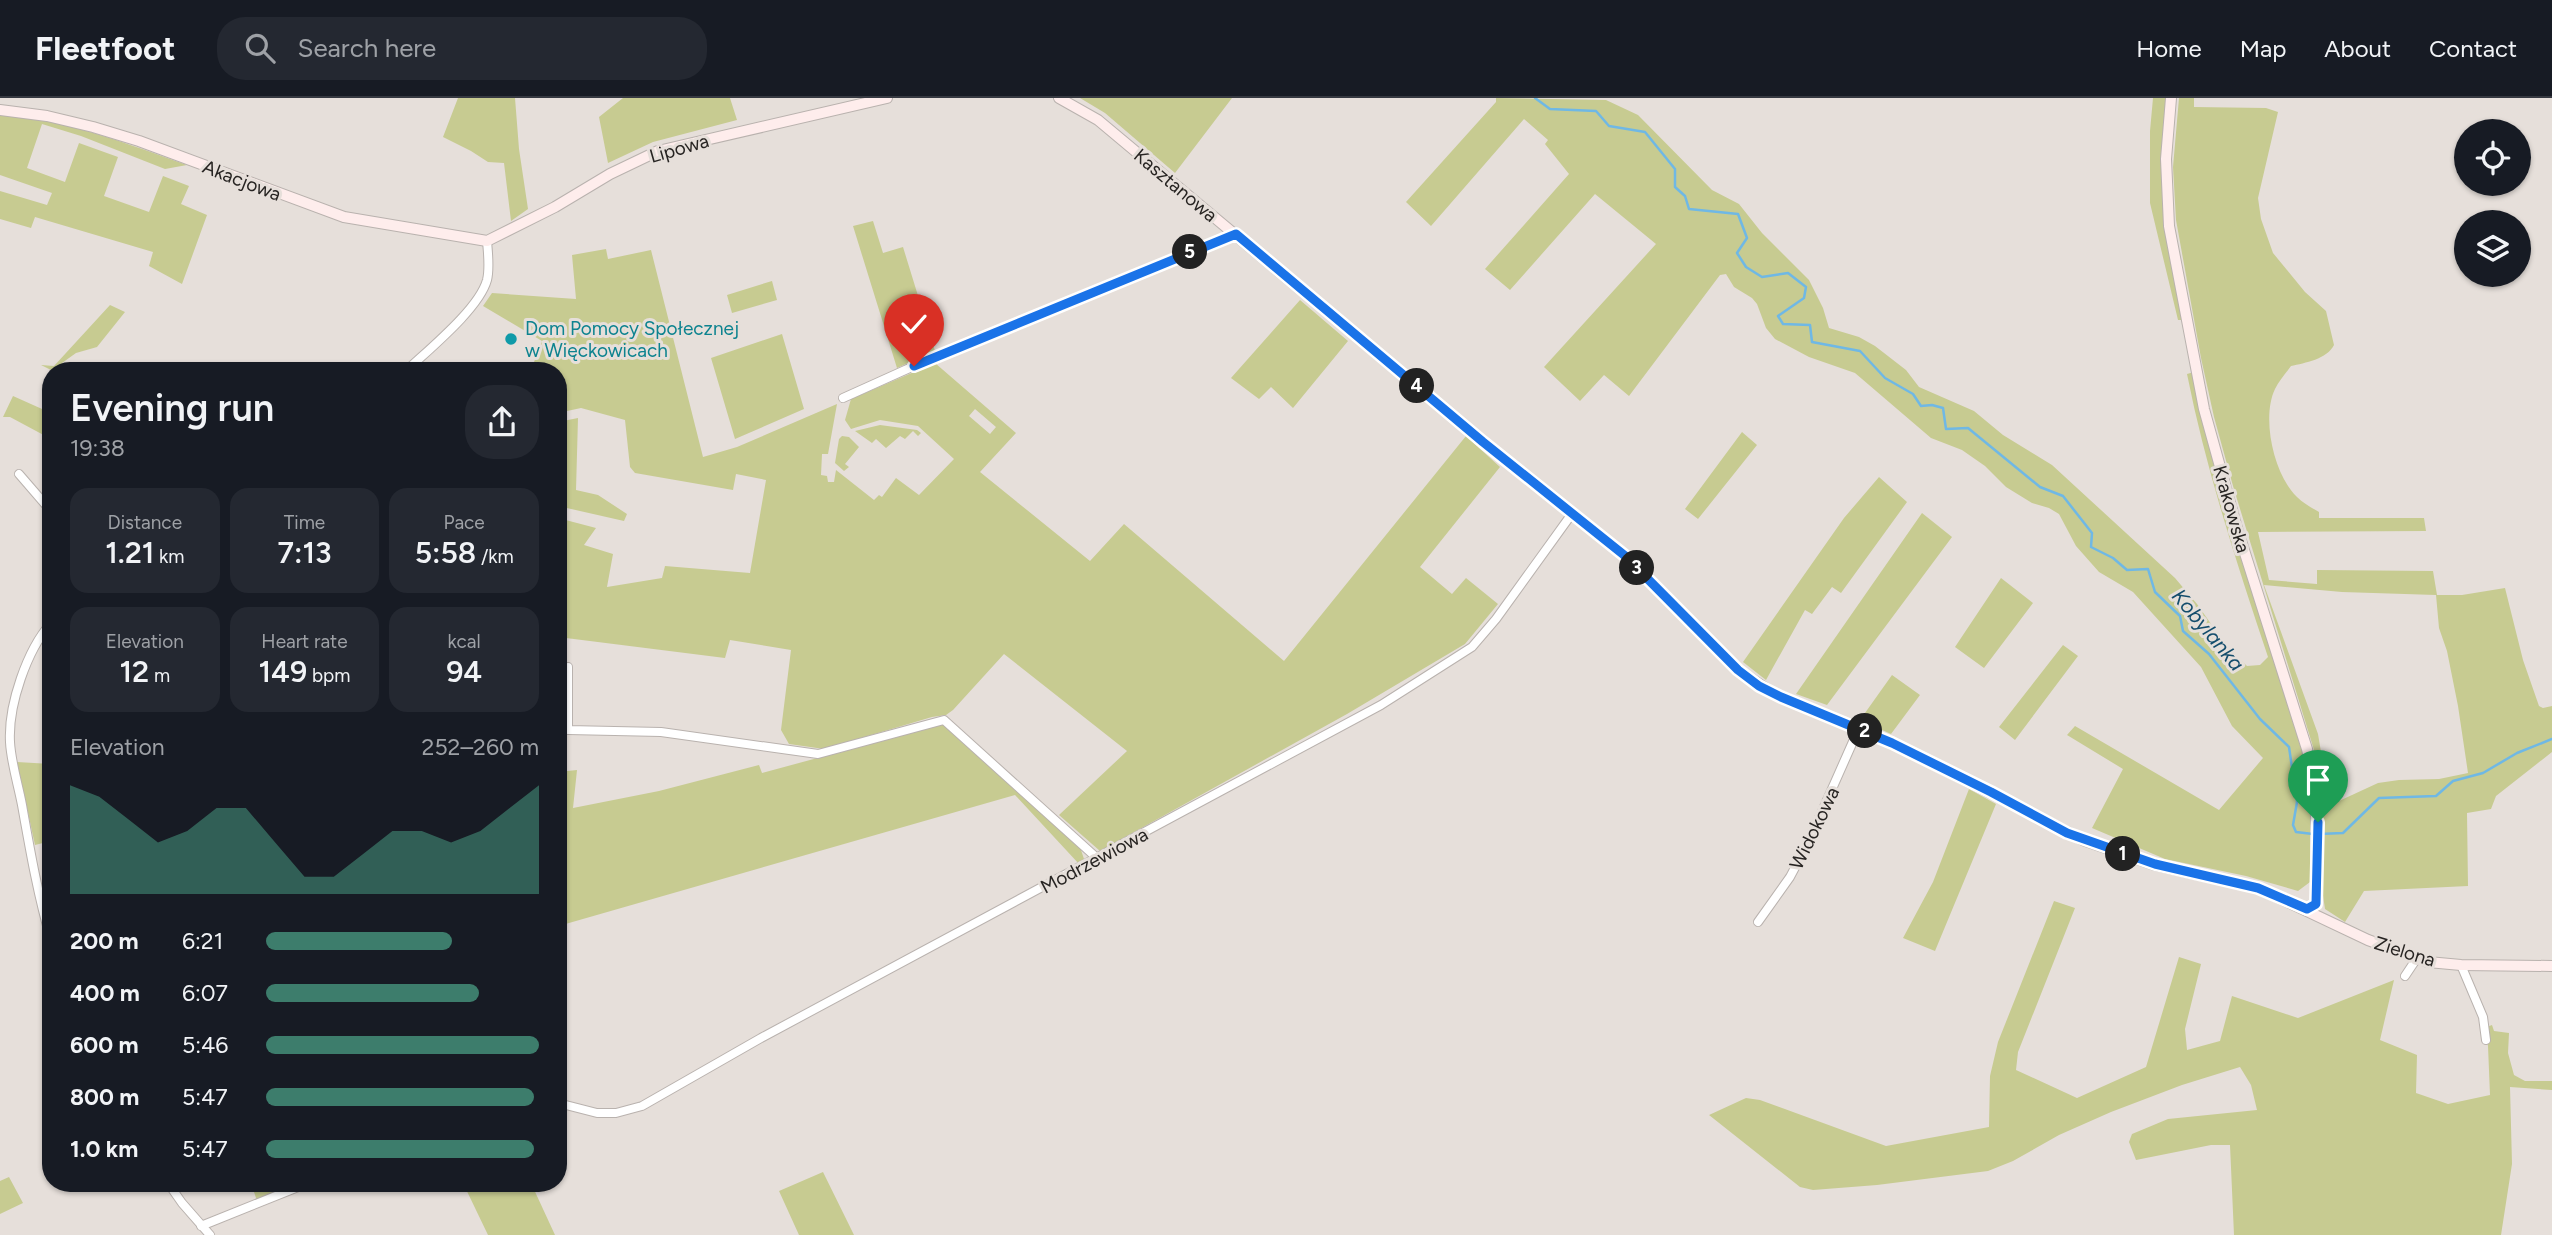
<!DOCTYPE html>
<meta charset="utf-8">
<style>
body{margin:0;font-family:Figtree,sans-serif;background:#242831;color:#f1f3f6;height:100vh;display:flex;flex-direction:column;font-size:26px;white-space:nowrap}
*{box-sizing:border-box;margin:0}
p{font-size:23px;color:#9ea1a6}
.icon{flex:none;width:38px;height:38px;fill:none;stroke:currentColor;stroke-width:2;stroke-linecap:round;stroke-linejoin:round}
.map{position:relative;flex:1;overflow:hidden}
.details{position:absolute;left:42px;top:264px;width:525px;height:830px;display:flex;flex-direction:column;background:#171b24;border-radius:28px;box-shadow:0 2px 5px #0004}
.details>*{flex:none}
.buttons{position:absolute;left:2454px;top:21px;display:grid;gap:14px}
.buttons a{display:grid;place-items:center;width:77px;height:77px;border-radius:50%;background:#171b24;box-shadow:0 2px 5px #0004;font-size:35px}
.pin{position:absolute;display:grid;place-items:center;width:60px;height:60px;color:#fff;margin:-72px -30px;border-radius:50% 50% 50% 0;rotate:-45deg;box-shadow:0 0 7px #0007}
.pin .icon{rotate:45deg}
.km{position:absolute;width:35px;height:35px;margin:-18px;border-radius:50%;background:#222;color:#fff;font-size:19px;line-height:35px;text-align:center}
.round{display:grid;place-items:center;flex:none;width:74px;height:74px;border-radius:28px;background:#242831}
.headline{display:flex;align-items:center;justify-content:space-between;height:119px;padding:0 28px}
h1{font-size:38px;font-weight:600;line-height:52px}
.stats{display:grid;grid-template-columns:repeat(3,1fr);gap:10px;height:119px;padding:7px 28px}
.stats div{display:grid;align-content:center;border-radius:18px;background:#242831;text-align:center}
.stats b{font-size:30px;font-weight:600}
.stats small{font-size:19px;font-weight:400}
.stats p{font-size:19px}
.chart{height:196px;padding:14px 28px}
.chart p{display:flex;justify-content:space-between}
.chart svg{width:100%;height:126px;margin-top:7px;fill:#3d7d6c;opacity:.7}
ul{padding:0 28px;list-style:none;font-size:23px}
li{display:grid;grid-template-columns:112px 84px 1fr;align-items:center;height:52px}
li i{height:18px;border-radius:9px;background:#3d7d6c}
header{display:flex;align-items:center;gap:42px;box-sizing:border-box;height:98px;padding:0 35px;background:#171b24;border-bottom:2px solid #363941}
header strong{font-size:33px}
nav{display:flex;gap:38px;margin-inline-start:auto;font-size:24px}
.search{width:490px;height:63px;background:#242831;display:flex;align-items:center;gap:18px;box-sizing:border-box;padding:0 24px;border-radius:28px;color:#9ea1a6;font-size:26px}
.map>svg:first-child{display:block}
</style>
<header>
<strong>Fleetfoot</strong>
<div class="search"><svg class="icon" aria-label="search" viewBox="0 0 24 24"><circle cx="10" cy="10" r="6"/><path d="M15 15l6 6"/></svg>Search here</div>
<nav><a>Home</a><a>Map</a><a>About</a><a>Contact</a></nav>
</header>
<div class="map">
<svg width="2552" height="1137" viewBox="0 0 2552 1137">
<rect width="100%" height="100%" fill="#e6dfda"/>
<!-- green -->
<path fill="#c7cb91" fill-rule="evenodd" d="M 458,0 L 515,0 L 519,51 L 528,111 L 511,123 L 504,65 L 488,64 L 471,53 L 443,39 Z
M 623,0 L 730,0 L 737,22 L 653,44 L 608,65 L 599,19 Z
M 1080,0 L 1232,0 L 1175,75 L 1105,15 Z
M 1496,0 L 1606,2 L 1638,17 L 1712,92 L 1739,106 L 1762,135 L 1809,182 L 1823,210 L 1829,230 L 1859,239 L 1875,248 L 1906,272 L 1919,289 L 1974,313 L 2003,337 L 2052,367 L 2175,480 L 2197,506 L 2228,550 L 2247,568 L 2260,567 L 2268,559 C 2237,466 2206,372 2187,276 L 2194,274 L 2310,675 L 2310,784 L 2298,793 L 2246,778 L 2165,761 L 2092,730 L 2123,671 L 2067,637 L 2075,628 L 2219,712 L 2263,660 L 2232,628 L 2201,569 L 2133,494 L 2099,474 L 2076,448 L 2059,416 L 2049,410 L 2032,405 L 2006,389 L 1985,368 L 1962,352 L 1931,340 L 1855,275 L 1809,259 L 1775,241 L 1766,230 L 1757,206 L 1752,200 L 1734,189 L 1726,176 L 1720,177 L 1629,298 L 1604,277 L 1580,303 L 1544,269 L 1656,146 L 1595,96 L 1510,192 L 1485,171 L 1569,76 L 1545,46 L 1548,42 L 1524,21 L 1431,128 L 1406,104 L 1496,4 Z
M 2153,0 L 2169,0 L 2162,84 L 2183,222 L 2178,222 L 2150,105 L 2150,33 Z
M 2179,0 L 2194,0 L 2194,9 L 2266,10 L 2278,14 L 2258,100 L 2261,121 L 2273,155 L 2305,194 L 2326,213 L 2334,247 C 2327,261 2305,265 2291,268 C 2286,275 2279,283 2275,291 C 2261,320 2274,377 2297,399 C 2303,405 2312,410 2319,414 L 2319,420 L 2424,420 L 2426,433 L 2258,434 L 2269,482 L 2317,486 L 2317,472 L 2433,473 L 2437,497 L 2462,497 L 2505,490 L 2523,562 L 2539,608 L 2543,610 L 2552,608 L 2552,654 L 2496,698 L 2491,711 L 2467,715 L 2468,788 L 2364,793 L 2345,824 L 2325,811 L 2319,770 L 2322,693 L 2314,652 L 2233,388 L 2214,319 L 2201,260 L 2176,122 L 2173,69 ZM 2264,487 L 2342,494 L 2436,497 L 2439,530 L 2447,553 L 2458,608 L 2468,675 L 2439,681 L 2399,682 L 2378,685 L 2339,703 L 2327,690 L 2318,636 Z
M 0,16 C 70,23 122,44 187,67 L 165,71 L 81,38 L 42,26 L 27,70 L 65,84 L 79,45 L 118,59 L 104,98 L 149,114 L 163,78 L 189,88 L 181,106 L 207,117 L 182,186 L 149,168 L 153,154 L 35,119 L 31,130 L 0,121 L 0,93 L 47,107 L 52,95 L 0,77 Z
M 873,123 L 883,155 L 903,149 L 935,253 L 897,270 L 853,128 Z
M 606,151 L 608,161 L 651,152 L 703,359 L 737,349 L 837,306 L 828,356 L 822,356 L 821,377 L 827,378 L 828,384 L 834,384 L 836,372 L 874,402 L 879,397 L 882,399 L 896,380 L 919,397 L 954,361 L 918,328 L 880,322 L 851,331 L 845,322 L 851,301 L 935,265 L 1016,335 L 980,374 L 1090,463 L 1124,426 L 1284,563 L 1466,338 L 1500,369 L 1420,469 L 1452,496 L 1466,480 L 1498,506 L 1465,546 L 1347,616 L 1100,753 L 1059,717 L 1127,653 L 1004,556 L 953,612 L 946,617 L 932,619 L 824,651 L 789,646 L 781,632 L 791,552 L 730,542 L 725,560 L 558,539 L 558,420 L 596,430 L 584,447 L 613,456 L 607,489 L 662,480 L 665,468 L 750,475 L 766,382 L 736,376 L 733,392 L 635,375 L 630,369 L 625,322 L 581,310 L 558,315 L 558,273 L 516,273 L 534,264 L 542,243 L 483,208 L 492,195 L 576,201 L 572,157 ZM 975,311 L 996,329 L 990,336 L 969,318 Z
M 772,183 L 777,202 L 732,215 L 727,197 Z
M 1300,202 L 1348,243 L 1293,310 L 1271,289 L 1259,301 L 1231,280 Z
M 110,207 L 125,214 L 97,249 L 76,255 L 62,265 L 66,273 L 53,273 L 41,267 L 54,268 Z
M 782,236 L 804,311 L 735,341 L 711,260 Z
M 13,298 L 51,315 L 51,341 L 10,319 L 3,319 Z
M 578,320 L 576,392 L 598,397 L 627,416 L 624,423 L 558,408 L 558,324 Z
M 880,327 L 917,332 L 921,335 L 918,338 L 913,333 L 905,341 L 900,338 L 886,350 L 876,341 L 872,345 L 855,333 Z
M 1742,334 L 1757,347 L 1698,421 L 1685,411 Z
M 842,338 L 849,339 L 859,349 L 845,366 L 849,369 L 844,373 L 835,365 L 839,341 Z
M 1879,379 L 1907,404 L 1841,495 L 1832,489 L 1812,516 L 1805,512 L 1766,582 L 1743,564 L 1844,420 Z
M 1922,415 L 1952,439 L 1827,607 L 1796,596 Z
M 2001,480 L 2033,505 L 1984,570 L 1955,549 Z
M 2063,547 L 2078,558 L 2015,642 L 1999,629 Z
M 1892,577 L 1920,597 L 1891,636 L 1860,622 Z
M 943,626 L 1080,749 L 1085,764 L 1079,766 L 1015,697 L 562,827 L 558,818 L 558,674 L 577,672 L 573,710 L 659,693 L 759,667 L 762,675 Z
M 17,664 L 51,666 L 51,743 L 35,747 Z
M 1969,691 L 1996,706 L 1935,853 L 1903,840 L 1933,784 Z
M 2054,803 L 2075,810 L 2018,954 L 2016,972 L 2077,1000 L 2146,969 L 2179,859 L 2201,866 L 2185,931 L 2187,952 L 2220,943 L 2232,898 L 2298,920 L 2394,882 L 2380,942 L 2417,957 L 2416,995 L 2448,1006 L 2490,997 L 2488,948 L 2484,930 L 2492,927 L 2494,933 L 2509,935 L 2508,955 L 2514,977 L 2525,983 L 2552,983 L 2552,992 L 2510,989 L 2512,1066 L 2501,1137 L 2234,1137 L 2230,1047 L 2211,1047 L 2136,1062 L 2129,1044 L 2132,1036 L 2168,1021 L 2257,1012 L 2251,987 L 2240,969 L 2182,987 L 2111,1014 L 2059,1037 L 2013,1063 L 1988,1073 L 1877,1087 L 1813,1092 L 1800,1089 L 1709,1017 L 1746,1000 L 1760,1002 L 1886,1048 L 1989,1029 L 1990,978 L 1998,944 Z
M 823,1074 L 854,1137 L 799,1137 L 779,1093 Z
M 9,1079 L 23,1105 L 0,1116 L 0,1083 Z
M 251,1085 L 287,1085 L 288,1089 L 257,1103 Z
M 463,1085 L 531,1085 L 555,1137 L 488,1137 Z"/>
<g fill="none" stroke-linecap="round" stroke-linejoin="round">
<!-- stream -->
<path stroke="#6fb8e5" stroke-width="2.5" d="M 1535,0 L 1550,11 L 1596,13 L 1609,28 L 1645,34 L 1675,71 L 1675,89 L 1685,98 L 1689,111 L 1738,116 L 1747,140 L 1737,155 L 1746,169 L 1762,179 L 1788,175 L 1806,189 L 1804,200 L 1778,218 L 1783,226 L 1810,227 L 1812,244 L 1860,253 L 1885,280 L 1913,296 L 1921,308 L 1932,307 L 1943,310 L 1946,331 L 1968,330 L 2040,389 L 2063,398 L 2092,435 L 2091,449 L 2113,460 L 2127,472 L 2148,471 L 2155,494 L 2180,518 L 2183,533 L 2209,556 L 2260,621 L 2289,649 L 2297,704 L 2293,727 L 2296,734 L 2313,736
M 2319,736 L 2343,735 L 2379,700 L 2436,698 L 2453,683 L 2483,675 L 2517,655 L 2552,641"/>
<defs>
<path id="street" d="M 406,273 C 428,252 479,211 487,182 C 490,170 488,156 487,143
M 843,300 L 914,268 L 1236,136
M 19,376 L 51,413
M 51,525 C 27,552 8,607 10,644 C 11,664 18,686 22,707 C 30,752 38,798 51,842
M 568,569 L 568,632 L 661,634 L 818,656 L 944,622 L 1098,761
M 1758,824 L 1790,779 L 1808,745 L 1859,630
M 2461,867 L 2483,919 L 2486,942
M 2405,878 L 2417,860
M 558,1005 L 597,1015 L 616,1015 L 642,1008 L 761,940 L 1381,607 L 1472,549 L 1496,521 L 1571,417
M 168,1085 L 182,1105 L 210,1137
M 201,1128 L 308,1085"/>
<path id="secondary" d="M 1059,0 L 1098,22 L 1483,344 L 1624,457 L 1738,572 L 1771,594 L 1892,645 L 2083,742 L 2155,767 L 2258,790 L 2368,842 L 2428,864 L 2461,867 L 2552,868
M 2171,0 L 2166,61 L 2169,128 L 2204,311 L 2237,430 L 2307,651 C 2318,700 2318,747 2316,797 L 2316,806 L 2307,812
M 0,12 L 47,18 L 93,29 L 139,43 L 344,119 L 487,143 L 555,109 L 610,76 L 658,53 L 887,0"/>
</defs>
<!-- street casing -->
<use href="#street" stroke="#b9b2ae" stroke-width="10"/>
<!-- secondary casing -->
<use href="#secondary" stroke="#b9b2ae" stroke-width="12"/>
<!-- street -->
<use href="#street" stroke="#fff" stroke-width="8"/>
<!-- secondary -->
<use href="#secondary" stroke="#feedec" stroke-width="10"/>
</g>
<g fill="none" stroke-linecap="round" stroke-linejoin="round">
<defs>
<path id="route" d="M 914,268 L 1236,136 L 1483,344 L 1624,457 L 1738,572 L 1759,588 L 1781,599 L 1892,645 L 1991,694 L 2067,735 L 2155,766 L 2258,790 L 2307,811 L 2316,806 L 2318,724"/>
</defs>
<!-- route casing -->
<use href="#route" stroke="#fff" stroke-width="14"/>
<!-- route -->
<use href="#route" stroke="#1a73e8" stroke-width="9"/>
</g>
<!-- markers -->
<circle fill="#0f9aa8" stroke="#e6dfda" stroke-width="2.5" cx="511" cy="241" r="7"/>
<g text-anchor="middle" stroke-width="6" stroke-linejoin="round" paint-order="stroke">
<!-- street labels -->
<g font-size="19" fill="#272422" stroke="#e6dfda">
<text transform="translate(679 50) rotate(-16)" y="7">Lipowa</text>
<text transform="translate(242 82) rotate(21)" y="7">Akacjowa</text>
<text transform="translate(1176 87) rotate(40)" y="7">Kasztanowa</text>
<text transform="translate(2232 411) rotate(74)" y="7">Krakowska</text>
<text transform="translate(1814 730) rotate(-64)" y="7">Widokowa</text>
<text transform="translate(1094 762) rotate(-28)" y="7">Modrzewiowa</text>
<text transform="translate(2405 853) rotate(17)" y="7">Zielona</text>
</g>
<!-- culture labels -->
<g font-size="19" fill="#0d838f" stroke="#e6dfda" text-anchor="start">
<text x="525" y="237">Dom Pomocy Społecznej<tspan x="525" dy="22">w Więckowicach</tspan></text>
</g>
<!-- water labels -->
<g font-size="21" font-style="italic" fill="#144d6c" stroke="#e6dfda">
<text transform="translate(2208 532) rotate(50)" y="7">Kobylanka</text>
</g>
</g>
</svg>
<div class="buttons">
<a><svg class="icon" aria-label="locate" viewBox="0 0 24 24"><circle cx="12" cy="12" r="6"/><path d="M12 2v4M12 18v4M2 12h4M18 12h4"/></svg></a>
<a><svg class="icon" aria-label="layers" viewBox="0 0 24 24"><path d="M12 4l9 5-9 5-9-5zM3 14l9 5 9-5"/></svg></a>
</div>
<div class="pin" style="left:2318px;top:724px;background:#1e9e55"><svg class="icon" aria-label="arrive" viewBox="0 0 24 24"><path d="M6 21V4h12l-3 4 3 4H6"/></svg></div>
<div class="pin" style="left:914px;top:268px;background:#d93025"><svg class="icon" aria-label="check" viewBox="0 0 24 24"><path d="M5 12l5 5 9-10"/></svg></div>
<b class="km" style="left:2123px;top:756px">1</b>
<b class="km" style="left:1865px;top:633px">2</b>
<b class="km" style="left:1637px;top:470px">3</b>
<b class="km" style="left:1417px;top:288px">4</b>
<b class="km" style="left:1190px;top:154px">5</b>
<section class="details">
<div class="headline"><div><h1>Evening run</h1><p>19:38</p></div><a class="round"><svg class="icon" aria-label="share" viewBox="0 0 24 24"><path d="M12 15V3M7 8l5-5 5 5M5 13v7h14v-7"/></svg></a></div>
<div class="stats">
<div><p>Distance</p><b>1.21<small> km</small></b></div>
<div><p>Time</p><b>7:13</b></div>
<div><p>Pace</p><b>5:58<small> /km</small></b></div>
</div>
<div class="stats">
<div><p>Elevation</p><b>12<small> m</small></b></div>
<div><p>Heart rate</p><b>149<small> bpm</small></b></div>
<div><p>kcal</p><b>94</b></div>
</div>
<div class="chart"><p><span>Elevation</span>252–260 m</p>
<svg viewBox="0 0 160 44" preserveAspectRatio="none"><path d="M0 44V6L10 10L20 18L30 26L40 22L50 14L60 14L70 26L80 38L90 38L100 30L110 22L120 22L130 26L140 22L150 14L160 6V44z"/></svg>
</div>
<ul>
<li><b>200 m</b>6:21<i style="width:68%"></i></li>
<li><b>400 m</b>6:07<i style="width:78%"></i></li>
<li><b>600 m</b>5:46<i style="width:100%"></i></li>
<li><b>800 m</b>5:47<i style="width:98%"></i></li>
<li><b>1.0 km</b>5:47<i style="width:98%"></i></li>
</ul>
</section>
</div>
